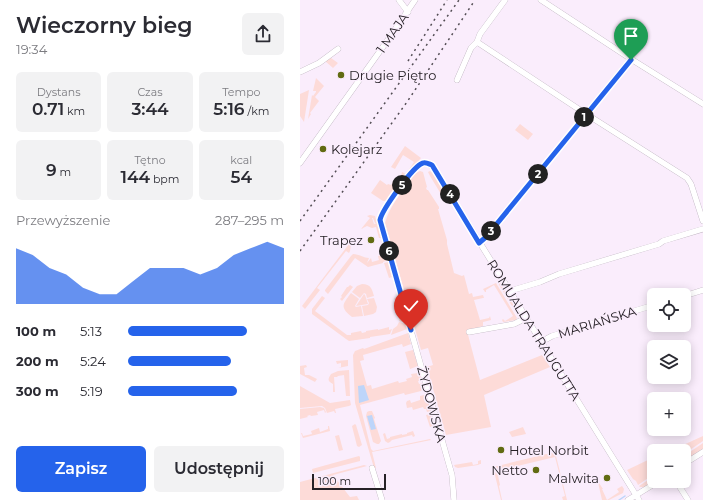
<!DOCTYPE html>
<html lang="pl">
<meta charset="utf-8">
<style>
body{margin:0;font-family:Montserrat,sans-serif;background:#f2f2f3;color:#2b2b33;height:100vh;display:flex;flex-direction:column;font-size:15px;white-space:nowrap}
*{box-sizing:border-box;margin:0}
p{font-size:13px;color:#7c7c81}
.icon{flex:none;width:22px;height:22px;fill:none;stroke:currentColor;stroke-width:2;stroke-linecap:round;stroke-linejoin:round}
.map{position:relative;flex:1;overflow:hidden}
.drawer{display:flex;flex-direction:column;background:#fff;width:300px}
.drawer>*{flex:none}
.fabs{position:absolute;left:347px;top:288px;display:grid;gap:8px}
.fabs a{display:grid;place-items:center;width:44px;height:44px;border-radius:6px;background:#fff;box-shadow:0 2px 10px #0003;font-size:20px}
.scale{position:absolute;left:12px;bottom:10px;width:74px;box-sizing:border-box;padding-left:4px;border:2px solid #262126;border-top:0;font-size:11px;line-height:14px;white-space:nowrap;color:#262126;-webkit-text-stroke:3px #faedfc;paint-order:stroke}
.pin{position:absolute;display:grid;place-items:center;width:34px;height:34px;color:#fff;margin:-41px -17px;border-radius:50% 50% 50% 0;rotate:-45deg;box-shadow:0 0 4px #0007}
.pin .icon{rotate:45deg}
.km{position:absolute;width:20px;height:20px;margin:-10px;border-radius:50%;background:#222;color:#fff;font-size:11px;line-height:20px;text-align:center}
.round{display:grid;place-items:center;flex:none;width:42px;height:42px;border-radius:6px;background:#f2f2f3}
.head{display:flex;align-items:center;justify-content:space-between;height:68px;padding:0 16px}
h1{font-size:22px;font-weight:600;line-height:30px}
.stats{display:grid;grid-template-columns:repeat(3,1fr);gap:6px;height:68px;padding:4px 16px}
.stats div{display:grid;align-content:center;border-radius:6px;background:#f2f2f3;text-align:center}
.stats b{font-size:17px;font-weight:600}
.stats small{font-size:11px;font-weight:400}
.stats p{font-size:11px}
.chart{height:112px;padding:8px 16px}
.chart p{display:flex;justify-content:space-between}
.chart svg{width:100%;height:72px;margin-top:4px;fill:#2563eb;opacity:.7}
.action{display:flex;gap:8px;margin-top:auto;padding:8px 16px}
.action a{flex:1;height:46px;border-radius:6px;background:#2563eb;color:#fff;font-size:16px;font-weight:600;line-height:46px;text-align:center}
.action a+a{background:#f2f2f3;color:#2b2b33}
ul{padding:0 16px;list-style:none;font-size:13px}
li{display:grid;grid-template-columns:64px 48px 1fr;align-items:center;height:30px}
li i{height:10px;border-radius:5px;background:#2563eb}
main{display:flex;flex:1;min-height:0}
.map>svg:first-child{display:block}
</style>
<main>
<section class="drawer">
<div class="head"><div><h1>Wieczorny bieg</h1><p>19:34</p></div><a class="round"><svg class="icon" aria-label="share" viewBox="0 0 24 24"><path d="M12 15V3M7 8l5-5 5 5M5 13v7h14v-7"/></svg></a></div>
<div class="stats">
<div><p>Dystans</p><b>0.71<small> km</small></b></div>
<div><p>Czas</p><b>3:44</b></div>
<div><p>Tempo</p><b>5:16<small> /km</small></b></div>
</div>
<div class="stats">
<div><b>9<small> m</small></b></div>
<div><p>Tętno</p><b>144<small> bpm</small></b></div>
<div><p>kcal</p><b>54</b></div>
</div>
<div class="chart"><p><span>Przewyższenie</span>287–295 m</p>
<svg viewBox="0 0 160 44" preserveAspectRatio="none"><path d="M0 44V10L10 14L20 22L30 26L40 34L50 38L60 38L70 30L80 22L90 22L100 22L110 26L120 22L130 14L140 10L150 6L160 10V44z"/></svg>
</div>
<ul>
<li><b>100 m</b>5:13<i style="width:76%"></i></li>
<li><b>200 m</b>5:24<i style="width:66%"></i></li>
<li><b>300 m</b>5:19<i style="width:70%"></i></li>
</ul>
<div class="action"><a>Zapisz</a><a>Udostępnij</a></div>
</section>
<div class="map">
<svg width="403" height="500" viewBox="0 0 403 500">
<rect width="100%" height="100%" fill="#faedfc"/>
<!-- green -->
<path fill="#fddbd8" d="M 31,58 L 38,63 L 31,70 L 33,68 L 25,61 Z
M 16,78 L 24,86 L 15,97 L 19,101 L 10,113 L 11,114 L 8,119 L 12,95 L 13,96 L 16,92 L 16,91 L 13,91 Z
M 9,90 L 4,122 L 0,116 L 0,94 Z
M 220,124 L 233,134 L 228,140 L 215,130 Z
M 105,146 L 121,158 L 104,177 L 101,176 L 102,172 L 106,174 L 114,162 L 103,155 L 95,169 L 91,167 Z
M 120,171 L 123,172 L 127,187 L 126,188 L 127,190 L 128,190 L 139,207 L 139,209 L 138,209 L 147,240 L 147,244 L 154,273 L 162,276 L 164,275 L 169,294 L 172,293 L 173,297 L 183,295 L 184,298 L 183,298 L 174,300 L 180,320 L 189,318 L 190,316 L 191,320 L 183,322 L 183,326 L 167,331 L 180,380 L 242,355 L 250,367 L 184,395 L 191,427 L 146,435 L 127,367 L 133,365 L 128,348 L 121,350 L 85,223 C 90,205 103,191 113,176 L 116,173 Z
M 130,171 L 135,175 L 150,199 L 149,201 L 146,201 L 144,199 L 130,176 L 128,172 Z
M 95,179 L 99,182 L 86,201 L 83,201 L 71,193 L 80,180 L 87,185 L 88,184 L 91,185 Z
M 70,215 L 75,216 L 77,223 L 75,223 L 73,218 L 72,218 L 74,224 L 77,223 L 81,238 L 79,238 L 76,227 L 72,228 L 67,226 L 61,229 L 70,218 L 67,216 Z
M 52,240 L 50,251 L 49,253 L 46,251 L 17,288 L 20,290 L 5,309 L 2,306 Z
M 53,254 C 59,254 64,258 69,258 L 67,263 L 71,258 L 72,262 L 79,260 L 78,256 L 86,254 L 88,260 L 83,262 L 83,263 L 68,267 L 55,258 L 28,294 L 25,291 L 25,290 L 51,256 Z
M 88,262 L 92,277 L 89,278 L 84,263 Z
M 197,279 L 199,280 L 220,315 L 218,316 L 198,283 L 198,281 Z
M 196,283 L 217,318 L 216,320 L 203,322 L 202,320 L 203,319 L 205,321 L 213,316 L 194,285 L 186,290 L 186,292 L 185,292 L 183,289 Z
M 62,284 C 71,284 72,289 74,296 L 67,298 L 66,294 L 64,293 L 60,298 L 52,292 L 57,286 Z
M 50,285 L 53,287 L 42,301 L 40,299 L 42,297 L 41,296 L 47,287 L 48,287 Z
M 51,293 L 59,299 L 55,306 L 56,307 L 61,306 L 63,316 L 52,317 C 39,307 43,304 51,293 Z
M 64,294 L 65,295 L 68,304 L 56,306 Z
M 22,296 L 25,298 L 15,311 L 47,335 L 51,335 L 51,333 L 61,331 L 62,333 L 66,332 L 66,331 L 78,329 L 78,330 L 89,327 L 89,330 L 92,329 L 90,334 L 70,337 L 70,338 L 49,341 L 46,339 L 12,314 L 12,309 Z
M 98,297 L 106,323 L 99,321 L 100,317 L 94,298 Z
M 74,298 L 77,307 L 76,312 L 73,314 L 64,316 L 62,306 L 68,305 L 69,303 L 67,299 Z
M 99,322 L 106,324 L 107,329 L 91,335 L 93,329 L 97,326 Z
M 108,333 L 111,344 L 103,347 L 102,344 L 63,355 L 64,360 L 60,361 L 67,386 L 71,385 L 72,389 L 98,381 L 99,383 L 107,381 L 106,379 L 112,377 L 111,374 L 118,373 L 120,373 L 122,380 L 118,381 L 119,384 L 123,383 L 124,389 L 121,391 L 105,395 L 104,393 L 60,405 L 71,449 L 73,451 L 130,439 L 131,440 L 72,452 L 76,468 L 74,468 L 55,403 L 53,355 L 55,351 L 63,348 L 64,349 Z
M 113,350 L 118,366 L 110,369 L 105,352 Z
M 48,360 L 48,366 L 38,368 L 41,367 L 41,363 L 37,364 L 36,361 Z
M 6,365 L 7,367 L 4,368 L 5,375 L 9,375 L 17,379 L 15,382 L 0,374 L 0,366 Z
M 49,370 L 50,396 L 46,396 L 44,375 L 38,376 L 37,377 L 34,377 L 35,392 L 33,392 L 33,384 C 27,381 28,379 31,374 L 38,371 Z
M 0,386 L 30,403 L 50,400 L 51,405 L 49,406 L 35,409 L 36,413 L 35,413 L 34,411 L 27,413 L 25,408 L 22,406 L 0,408 Z
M 124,395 L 127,396 L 131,411 L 127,412 L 126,409 L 124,409 L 123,407 L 113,410 L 112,407 L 107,408 L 106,403 L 107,401 L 110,400 L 111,403 L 120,400 L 120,396 Z
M 20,407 L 24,408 L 26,412 L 25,413 L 24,410 L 17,412 L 18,415 L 11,416 L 10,415 L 7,416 L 8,417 L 0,419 L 0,409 Z
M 69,411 L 72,411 L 75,418 L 74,419 L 81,441 L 79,444 L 77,444 L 73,442 L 66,416 L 67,412 Z
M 131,414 L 135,425 L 130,427 L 126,415 Z
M 55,424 L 56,425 L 62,445 L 59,447 L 57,446 L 52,426 Z
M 28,426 L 29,426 L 30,431 L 3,438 L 1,433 L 2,433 L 3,436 L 12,434 L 11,431 L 19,428 L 20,432 L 28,429 Z
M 223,427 L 226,434 L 212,437 L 209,432 Z
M 113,431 L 115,436 L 113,437 L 112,435 L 92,440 L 90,442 L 88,443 L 85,441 L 83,434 L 85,433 L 87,439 L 90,438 L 90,437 L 102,434 L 102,435 L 107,434 L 107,433 Z
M 39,435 L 43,450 L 39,451 L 35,436 Z
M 403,436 L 403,441 L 384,454 L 384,451 L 370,451 Z
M 403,443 L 403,449 L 384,462 L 384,456 Z
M 255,452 L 267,500 L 263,500 L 262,497 L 265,496 L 255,457 L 197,471 L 200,485 L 199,486 L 202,500 L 201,500 L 193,467 Z
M 59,456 L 60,457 L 60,461 L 13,473 L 12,469 Z
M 354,458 L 354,474 L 338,485 L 336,481 L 333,479 L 327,470 L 350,459 L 351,460 Z
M 181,460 L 181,464 L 180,464 L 178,465 L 158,468 L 155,467 L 154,465 L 172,462 L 173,465 L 178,464 L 178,461 Z
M 64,465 L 67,466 L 33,475 L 50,497 L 57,496 L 59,500 L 0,500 L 0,482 Z
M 354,476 L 354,481 L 344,488 L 343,487 L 340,487 L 339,486 Z
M 297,478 L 299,483 L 303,489 L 302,489 L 307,500 L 319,492 L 317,489 L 322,486 L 324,489 L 323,493 L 309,500 L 302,500 Z"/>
<!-- water -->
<path fill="#bdd5fa" d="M 64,385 L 69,400 L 59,403 L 58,386 Z
M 72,415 L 76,429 L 71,430 L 67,416 Z"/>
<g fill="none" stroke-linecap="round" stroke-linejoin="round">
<!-- stream -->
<path stroke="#bdd5fa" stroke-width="1.5" d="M 319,500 L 325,496"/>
<defs>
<path id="minor" d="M 99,0 L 108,12
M 241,0 L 331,59 L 403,104
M 177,42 L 283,112 L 387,178 L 391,184 L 403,221
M 0,72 L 19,63 L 38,49
M 157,80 L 171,48 L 177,42 L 180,34 L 205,0
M 0,163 L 85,44 L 115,0
M 179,243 L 186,237 L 331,59
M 210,291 L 240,282 L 259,274 L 359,244 L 363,241 L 403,229
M 384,296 L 403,290
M 169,332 L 214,324 L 226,318
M 241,342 L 252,336 L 275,329 L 354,305
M 384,464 L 403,452
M 72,468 L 82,500
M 376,481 L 388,500
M 154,500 L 152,475 L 80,222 C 81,210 106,177 115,168 C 118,166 120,165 123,163 L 129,164 L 133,167 L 339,500
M 328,500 L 359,481"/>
</defs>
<!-- minor casing -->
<use href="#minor" stroke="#b7abb9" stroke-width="6"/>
<!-- minor -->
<use href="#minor" stroke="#fff" stroke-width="5.5"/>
<!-- rail -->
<path stroke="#534d54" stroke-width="1.5" stroke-dasharray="2 4" stroke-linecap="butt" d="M 108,61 L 147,0
M 0,221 L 159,0
M 0,251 L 107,102 L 175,0"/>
</g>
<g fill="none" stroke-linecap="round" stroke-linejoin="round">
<defs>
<path id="route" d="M 111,330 L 80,220 C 82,210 113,166 123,163 C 126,162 129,164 132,165 L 179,243 L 186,237 L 331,60"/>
</defs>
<!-- route casing -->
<use href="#route" stroke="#fff" stroke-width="8"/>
<!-- route -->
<use href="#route" stroke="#2563eb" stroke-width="5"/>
</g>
<!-- markers -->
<g fill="#616b12" stroke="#faedfc" stroke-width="1.5">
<circle cx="41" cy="75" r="4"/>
<circle cx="23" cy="149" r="4"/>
<circle cx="71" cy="240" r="4"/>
<circle cx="201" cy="450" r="4"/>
<circle cx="236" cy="470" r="4"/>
<circle cx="307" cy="478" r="4"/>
</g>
<g text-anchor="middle" stroke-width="3" stroke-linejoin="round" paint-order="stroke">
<!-- street labels -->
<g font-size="13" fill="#262126" stroke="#faedfc">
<text transform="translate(92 33) rotate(-55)" y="5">1 MAJA</text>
<text transform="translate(297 322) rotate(-17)" y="5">MARIAŃSKA</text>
<text transform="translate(234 330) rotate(58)" y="5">ROMUALDA TRAUGUTTA</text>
<text transform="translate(132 404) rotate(75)" y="5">ŻYDOWSKA</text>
</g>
<!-- poi labels -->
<g font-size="13" fill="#262126" stroke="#faedfc" text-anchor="start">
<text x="49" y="80">Drugie Piętro</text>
<text x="31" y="154">Kolejarz</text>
<text x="63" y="245" text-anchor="end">Trapez</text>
<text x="209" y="455">Hotel Norbit</text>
<text x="228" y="475" text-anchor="end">Netto</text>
<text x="299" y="483" text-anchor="end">Malwita</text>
</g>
</g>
</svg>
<div class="fabs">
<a><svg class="icon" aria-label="locate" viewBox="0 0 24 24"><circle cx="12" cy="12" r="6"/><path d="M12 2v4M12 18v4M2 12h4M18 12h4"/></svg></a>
<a><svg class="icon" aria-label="layers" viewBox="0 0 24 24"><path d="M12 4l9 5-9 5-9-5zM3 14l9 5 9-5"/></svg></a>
<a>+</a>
<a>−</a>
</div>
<div class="scale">100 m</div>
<div class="pin" style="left:331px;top:60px;background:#1e9e55"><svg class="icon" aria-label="arrive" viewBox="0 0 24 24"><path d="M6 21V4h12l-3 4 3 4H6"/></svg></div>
<div class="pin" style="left:111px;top:330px;background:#d93025"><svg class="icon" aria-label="check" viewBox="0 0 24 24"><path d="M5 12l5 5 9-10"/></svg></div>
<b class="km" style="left:284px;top:117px">1</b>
<b class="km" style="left:238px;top:174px">2</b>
<b class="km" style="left:191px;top:231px">3</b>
<b class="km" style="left:150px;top:194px">4</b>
<b class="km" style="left:102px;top:185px">5</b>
<b class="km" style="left:89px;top:251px">6</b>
</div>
</main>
